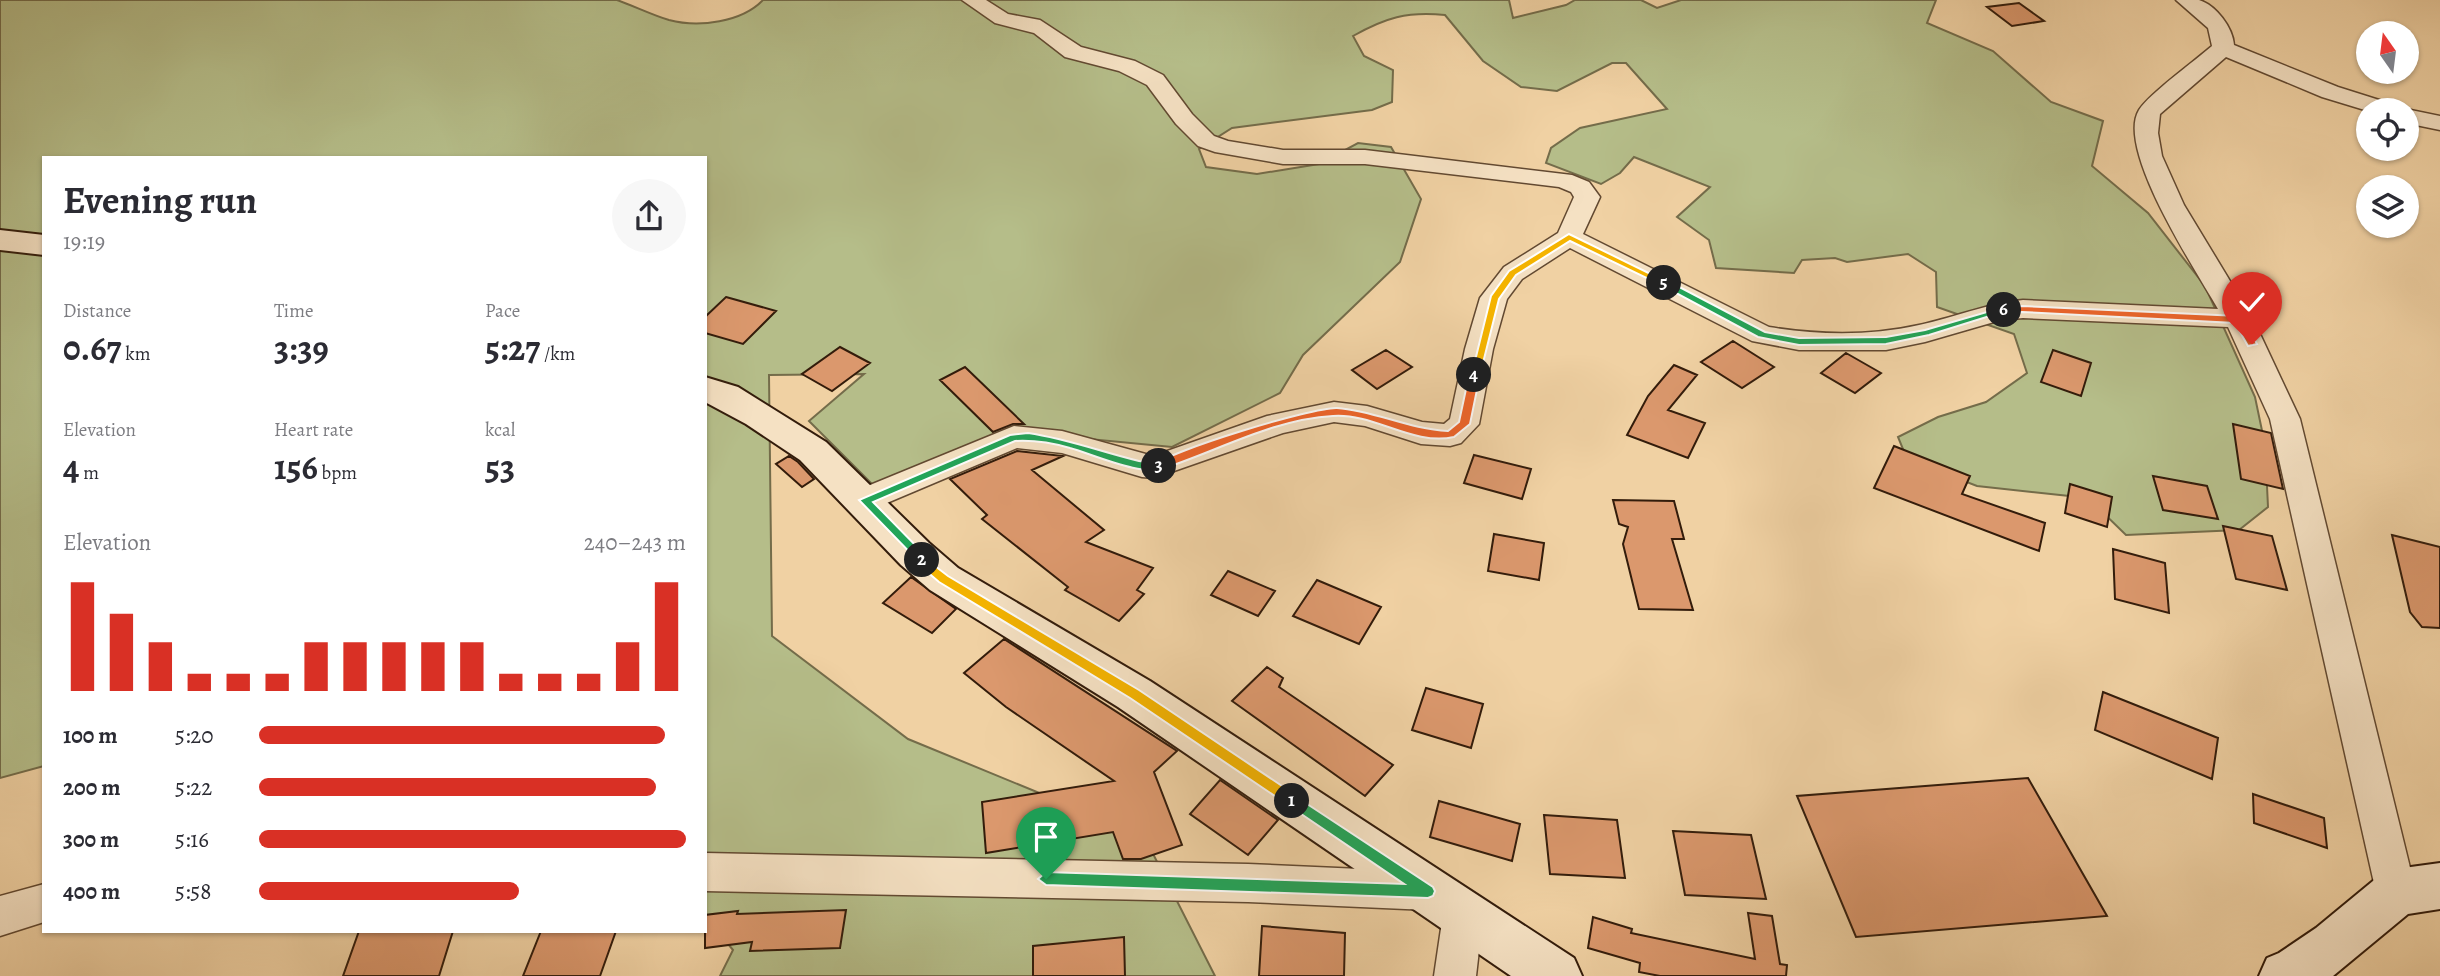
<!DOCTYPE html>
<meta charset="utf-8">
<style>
body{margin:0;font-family:Alegreya,serif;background:#f7f7f7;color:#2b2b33;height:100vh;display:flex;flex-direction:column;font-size:26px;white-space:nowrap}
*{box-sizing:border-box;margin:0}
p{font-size:23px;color:#7c7c81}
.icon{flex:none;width:38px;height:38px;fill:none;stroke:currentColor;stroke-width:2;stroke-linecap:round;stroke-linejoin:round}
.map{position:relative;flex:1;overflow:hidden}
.panel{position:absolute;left:42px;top:156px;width:665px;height:777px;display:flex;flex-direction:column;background:#fff;border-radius:0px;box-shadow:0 2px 5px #0004}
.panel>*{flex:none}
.needle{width:46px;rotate:346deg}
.buttons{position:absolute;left:2356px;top:21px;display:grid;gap:14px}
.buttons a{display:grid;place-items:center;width:63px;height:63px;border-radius:50%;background:#fff;box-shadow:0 2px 5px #0004;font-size:35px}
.pin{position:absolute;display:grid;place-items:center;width:60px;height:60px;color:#fff;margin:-72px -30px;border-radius:50% 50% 50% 0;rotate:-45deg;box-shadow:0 0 7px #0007}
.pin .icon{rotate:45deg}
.km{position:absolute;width:35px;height:35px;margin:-18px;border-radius:50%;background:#222;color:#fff;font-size:19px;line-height:35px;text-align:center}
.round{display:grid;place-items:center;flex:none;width:74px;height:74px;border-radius:37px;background:#f7f7f7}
.summary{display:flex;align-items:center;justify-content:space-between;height:119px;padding:0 21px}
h1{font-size:38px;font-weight:700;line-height:52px}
.figures{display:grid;grid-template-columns:repeat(3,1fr);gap:10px;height:119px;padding:7px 21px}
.figures div{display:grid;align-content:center}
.figures b{font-size:35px;font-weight:700}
.figures small{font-size:19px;font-weight:400}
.figures p{font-size:19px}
.chart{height:196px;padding:14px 21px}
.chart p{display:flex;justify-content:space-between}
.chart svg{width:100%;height:126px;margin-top:7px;stroke:#d93025;stroke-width:6}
ul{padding:0 21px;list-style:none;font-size:23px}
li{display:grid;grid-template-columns:112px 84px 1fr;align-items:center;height:52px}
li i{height:18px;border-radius:9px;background:#d93025}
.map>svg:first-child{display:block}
</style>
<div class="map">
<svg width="2440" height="976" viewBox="0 0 2440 976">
<rect width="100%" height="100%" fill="#f0d1a3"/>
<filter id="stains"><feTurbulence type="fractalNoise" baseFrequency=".00286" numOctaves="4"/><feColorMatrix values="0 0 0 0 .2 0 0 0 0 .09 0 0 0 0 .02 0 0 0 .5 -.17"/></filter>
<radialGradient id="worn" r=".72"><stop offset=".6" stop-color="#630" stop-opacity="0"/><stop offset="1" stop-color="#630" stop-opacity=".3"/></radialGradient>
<!-- green -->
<path fill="#b5bd89" stroke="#746c4a" stroke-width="2" d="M 0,0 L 617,0 C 634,6 652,15 669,20 C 699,28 742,22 763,0 L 1509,0 L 1513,18 L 1566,5 L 1575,0 L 1641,0 L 1657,8 L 1681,0 L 1936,0 L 1927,23 L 1993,51 L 2051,102 L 2103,121 L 2092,166 L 2148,213 L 2205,286 L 2255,397 L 2265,445 L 2268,507 L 2239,530 L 2126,535 L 2088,498 L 1977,486 L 1907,459 L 1898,437 L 1938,417 L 1986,402 L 2027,373 L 2014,334 L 1937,307 L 1936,272 L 1908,254 L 1847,262 L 1835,258 L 1802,260 L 1794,273 L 1716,268 L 1709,240 L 1677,217 L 1710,187 L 1634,157 L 1620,173 L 1601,184 L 1546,163 L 1551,148 L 1580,128 L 1667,109 L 1626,63 L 1612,63 L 1557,91 L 1521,87 L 1483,61 L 1445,15 C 1407,11 1385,18 1353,36 L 1364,56 L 1393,70 L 1392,102 L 1372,110 L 1232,128 L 1199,149 L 1206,167 L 1257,174 L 1319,164 L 1358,143 L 1391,147 L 1421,199 L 1400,262 L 1303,355 L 1280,393 L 1172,447 L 1027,433 L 880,492 L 809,421 L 864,374 L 769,375 L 772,636 L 908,739 L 1144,836 L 1215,976 L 720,976 L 733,950 L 705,916 L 705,158 L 44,158 L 44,766 L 0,778 Z"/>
<!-- building -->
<path fill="#db986d" stroke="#331c0b" stroke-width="2" d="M 2019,3 L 2044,21 L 2012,26 L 1987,7 Z
M 726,297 L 776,311 L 743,344 L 705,333 L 705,317 Z
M 1733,341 L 1774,367 L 1742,388 L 1701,362 Z
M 840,347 L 870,363 L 832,391 L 802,374 Z
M 1386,350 L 1412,367 L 1377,389 L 1352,370 Z
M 2053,350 L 2091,363 L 2081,396 L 2041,382 Z
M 1846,353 L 1881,373 L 1855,393 L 1821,373 Z
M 1674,365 L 1697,375 L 1668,410 L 1705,423 L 1688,458 L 1627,435 L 1648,396 Z
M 965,367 L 1024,424 L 1013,424 L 993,432 L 940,380 Z
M 2233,424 L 2271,433 L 2283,489 L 2241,479 Z
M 1894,446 L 1970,476 L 1962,494 L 2045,523 L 2039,551 L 1874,488 Z
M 1017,451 L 1063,456 L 1032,470 L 1104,530 L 1086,542 L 1153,568 L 1137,590 L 1144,594 L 1119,621 L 1065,590 L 1068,587 L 982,519 L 987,515 L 950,479 Z
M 1474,455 L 1531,469 L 1522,499 L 1464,483 Z
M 789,456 L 798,462 L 814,479 L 802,487 L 776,464 Z
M 2153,476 L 2207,486 L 2218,519 L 2163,510 Z
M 2070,484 L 2112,497 L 2107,527 L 2065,513 Z
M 1613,500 L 1674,501 L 1684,539 L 1672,539 L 1693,610 L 1639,609 L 1623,544 L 1628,527 L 1619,524 Z
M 2223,526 L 2272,536 L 2287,590 L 2236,579 Z
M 1494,534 L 1544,543 L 1539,580 L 1488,571 Z
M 2392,535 L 2440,547 L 2440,628 L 2422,627 L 2410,612 Z
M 2113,549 L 2165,563 L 2169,613 L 2115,599 Z
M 1228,571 L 1275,591 L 1258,616 L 1211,595 Z
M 911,577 L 956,609 L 932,633 L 883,603 Z
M 1317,580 L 1381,607 L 1359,644 L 1293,616 Z
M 1004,639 L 1177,751 L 1154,772 L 1182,845 L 1141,859 L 1123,859 L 1113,832 L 986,853 L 982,802 L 1114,781 L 1006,707 L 964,673 Z
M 1267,667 L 1283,678 L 1279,687 L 1393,765 L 1365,796 L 1232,701 Z
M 1426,688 L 1483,704 L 1471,748 L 1412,730 Z
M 2103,692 L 2218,738 L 2212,779 L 2095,730 Z
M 2028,778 L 2107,916 L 1856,937 L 1797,796 Z
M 1220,780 L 1278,820 L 1248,855 L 1190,814 Z
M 2253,794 L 2324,818 L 2327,848 L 2254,823 Z
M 1439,801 L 1520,824 L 1512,861 L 1430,837 Z
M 1544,815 L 1617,820 L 1625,878 L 1550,874 Z
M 1673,831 L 1751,835 L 1766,899 L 1685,895 Z
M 846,910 L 840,948 L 750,951 L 752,942 L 705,948 L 705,915 L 738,911 L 737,914 Z
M 1748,913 L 1772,916 L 1780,964 L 1787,965 L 1786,976 L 1660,976 L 1639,972 L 1640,963 L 1588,948 L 1593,917 L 1632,929 L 1631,933 L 1755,959 Z
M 1262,926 L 1345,933 L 1344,976 L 1259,976 Z
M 359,931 L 453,931 L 439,976 L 343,976 Z
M 541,931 L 616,931 L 600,976 L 523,976 Z
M 1124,937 L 1125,976 L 1033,976 L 1033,946 Z"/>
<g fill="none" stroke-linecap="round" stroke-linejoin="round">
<defs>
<path id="street" d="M 962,0 L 986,0 L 1008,14 L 1040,20 L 1081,47 L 1135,61 L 1163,75 L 1192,114 L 1214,136 L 1228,141 L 1283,150 L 1365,150 L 1572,175 L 1589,182 L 1600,197 L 1583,234 L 1769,327 C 1818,335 1870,336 1919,325 C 1954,318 1987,303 2023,300 L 2218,309 C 2197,272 2115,149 2139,110 C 2149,94 2196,60 2212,46 L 2208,28 L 2176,0 C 2183,0 2193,0 2199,0 C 2216,5 2233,28 2234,45 L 2338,87 L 2395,105 L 2398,110 L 2368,111 L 2322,97 L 2226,57 L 2160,114 L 2158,133 L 2162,156 L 2184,205 L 2253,319 L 2300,419 L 2416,892 L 2410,905 L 2396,911 L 2382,905 L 2376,892 L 2270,419 L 2228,327 L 2023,318 L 2001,320 L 1925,342 L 1886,350 L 1799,350 L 1752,341 L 1570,248 L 1522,279 L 1507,299 L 1493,349 L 1479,424 L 1461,443 L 1450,446 L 1421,444 L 1365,426 L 1334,422 L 1283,433 L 1154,478 L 1142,477 L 1062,453 L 1017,448 L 875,508 L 864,512 L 853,508 L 848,500 L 853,492 L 1014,426 L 1062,431 L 1153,456 L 1267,416 L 1334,402 L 1367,406 L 1422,422 L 1444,424 L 1450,419 L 1465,349 L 1480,298 L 1504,267 L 1558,233 L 1574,197 L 1571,192 L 1559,187 L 1365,164 L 1283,164 L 1215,152 L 1198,146 L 1176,124 L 1147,85 L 1119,71 L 1065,57 L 1034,33 L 995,23 Z
M 2406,109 L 2440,116 L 2440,130 L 2406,123 L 2406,110 L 2401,110 Z
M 705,853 L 1248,864 L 1428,872 L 1442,878 L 1448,891 L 1442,904 L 1428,910 L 1248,902 L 705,891 Z
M 44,884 L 44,922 L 0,936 L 0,896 Z
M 1463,896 L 1477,901 L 1483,915 L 1476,976 L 1434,976 L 1443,915 L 1449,901 Z"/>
<path id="secondary" d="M 0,230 L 44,235 L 44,255 L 0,250 Z
M 705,377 L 738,387 L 826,442 L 929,543 L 958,568 L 1150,681 L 1574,958 L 1582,976 L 1511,976 L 1118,707 L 930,590 L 901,565 L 800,460 L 746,424 L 705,402 Z
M 2440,863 L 2440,909 L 2408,914 L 2333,976 L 2259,976 L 2267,958 L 2279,953 L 2316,928 L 2379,876 L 2396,869 Z"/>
</defs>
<!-- street casing -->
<use href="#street" stroke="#624931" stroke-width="3"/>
<!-- secondary casing -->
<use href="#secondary" stroke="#331c0b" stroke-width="4"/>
<!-- street -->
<use href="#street" fill="#f5e1c3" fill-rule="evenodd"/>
<!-- secondary -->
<use href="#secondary" fill="#f5e1c3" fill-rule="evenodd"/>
</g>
<!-- split-1 -->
<path fill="#22a559" stroke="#fff" stroke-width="2" d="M 1292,794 L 1433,887 L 1435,891 L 1433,896 L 1428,898 L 1046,885 L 1038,879 L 1046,872 L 1404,884 L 1288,805 L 1288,796 Z"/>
<!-- split-2 -->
<path fill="#f5b400" stroke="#fff" stroke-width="2" d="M 922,556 L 948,576 L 1139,690 L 1297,796 L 1297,805 L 1288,805 L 1130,698 L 939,582 L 918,564 L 916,560 Z"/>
<!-- split-3 -->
<path fill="#22a559" stroke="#fff" stroke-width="2" d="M 1028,433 C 1069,439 1101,452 1139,461 C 1148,463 1157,460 1164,466 C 1149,480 1090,453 1070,448 C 1053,443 1033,440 1015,441 L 873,502 L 927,557 L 928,560 L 922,565 L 859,500 L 1010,435 Z"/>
<!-- split-4 -->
<path fill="#f0652b" stroke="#fff" stroke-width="2" d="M 1474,371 L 1480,375 L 1470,424 L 1454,437 C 1412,446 1375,413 1333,416 C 1273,419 1216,452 1159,470 L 1153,466 C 1168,451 1313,407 1337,408 C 1376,411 1408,429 1448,431 L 1459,422 L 1469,375 Z"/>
<!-- split-5 -->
<path fill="#f5b400" stroke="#fff" stroke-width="2" d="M 1569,234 L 1669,283 L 1661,285 L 1570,241 L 1516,275 L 1499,299 L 1480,375 L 1471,377 L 1491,296 L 1509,271 Z"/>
<!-- split-6 -->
<path fill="#22a559" stroke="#fff" stroke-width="2" d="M 1661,281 L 1668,281 L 1765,332 L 1799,338 L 1886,337 L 1925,330 L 2004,307 L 2009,310 L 1929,335 L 1886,344 L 1799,345 L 1758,337 L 1661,285 Z"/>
<!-- split-7 -->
<path fill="#f0652b" stroke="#fff" stroke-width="2" d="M 2022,306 L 2239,316 L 2242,317 L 2257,344 L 2248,346 L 2235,323 L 2022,312 L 2004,314 L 1999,310 L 2004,307 Z"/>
<rect width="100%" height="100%" filter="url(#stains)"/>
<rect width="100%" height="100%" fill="url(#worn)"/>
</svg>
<div class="buttons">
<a><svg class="needle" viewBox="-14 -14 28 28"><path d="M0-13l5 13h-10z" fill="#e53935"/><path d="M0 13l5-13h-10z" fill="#7c7c81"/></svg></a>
<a><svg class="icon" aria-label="locate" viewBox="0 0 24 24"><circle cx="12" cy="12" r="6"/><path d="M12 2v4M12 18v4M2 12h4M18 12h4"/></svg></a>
<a><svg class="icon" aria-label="layers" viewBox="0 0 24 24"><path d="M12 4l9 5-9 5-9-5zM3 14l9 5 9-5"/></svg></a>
</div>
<div class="pin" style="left:1046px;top:879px;background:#1e9e55"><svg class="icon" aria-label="arrive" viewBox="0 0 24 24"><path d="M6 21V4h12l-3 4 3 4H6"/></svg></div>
<div class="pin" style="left:2252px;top:344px;background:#d93025"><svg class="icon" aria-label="check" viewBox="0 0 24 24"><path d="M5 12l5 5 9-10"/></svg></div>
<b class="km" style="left:1292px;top:801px">1</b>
<b class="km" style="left:922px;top:560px">2</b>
<b class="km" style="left:1159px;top:466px">3</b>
<b class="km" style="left:1474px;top:375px">4</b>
<b class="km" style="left:1664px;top:283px">5</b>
<b class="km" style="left:2004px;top:310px">6</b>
<section class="panel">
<div class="summary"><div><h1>Evening run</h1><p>19:19</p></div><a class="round"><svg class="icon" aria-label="share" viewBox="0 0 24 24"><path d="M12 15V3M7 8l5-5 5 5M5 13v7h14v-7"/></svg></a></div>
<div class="figures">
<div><p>Distance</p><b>0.67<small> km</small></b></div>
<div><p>Time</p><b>3:39</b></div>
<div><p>Pace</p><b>5:27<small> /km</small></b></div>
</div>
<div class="figures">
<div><p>Elevation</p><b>4<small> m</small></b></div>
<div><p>Heart rate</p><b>156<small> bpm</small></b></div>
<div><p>kcal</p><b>53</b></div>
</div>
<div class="chart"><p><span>Elevation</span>240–243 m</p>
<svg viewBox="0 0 160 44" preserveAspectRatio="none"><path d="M5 44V6M15 44V17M25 44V27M35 44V38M45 44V38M55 44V38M65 44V27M75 44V27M85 44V27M95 44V27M105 44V27M115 44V38M125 44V38M135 44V38M145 44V27M155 44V6"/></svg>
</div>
<ul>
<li><b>100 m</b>5:20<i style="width:95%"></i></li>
<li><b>200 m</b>5:22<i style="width:93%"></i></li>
<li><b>300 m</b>5:16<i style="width:100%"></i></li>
<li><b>400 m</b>5:58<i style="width:61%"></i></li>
</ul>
</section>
</div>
